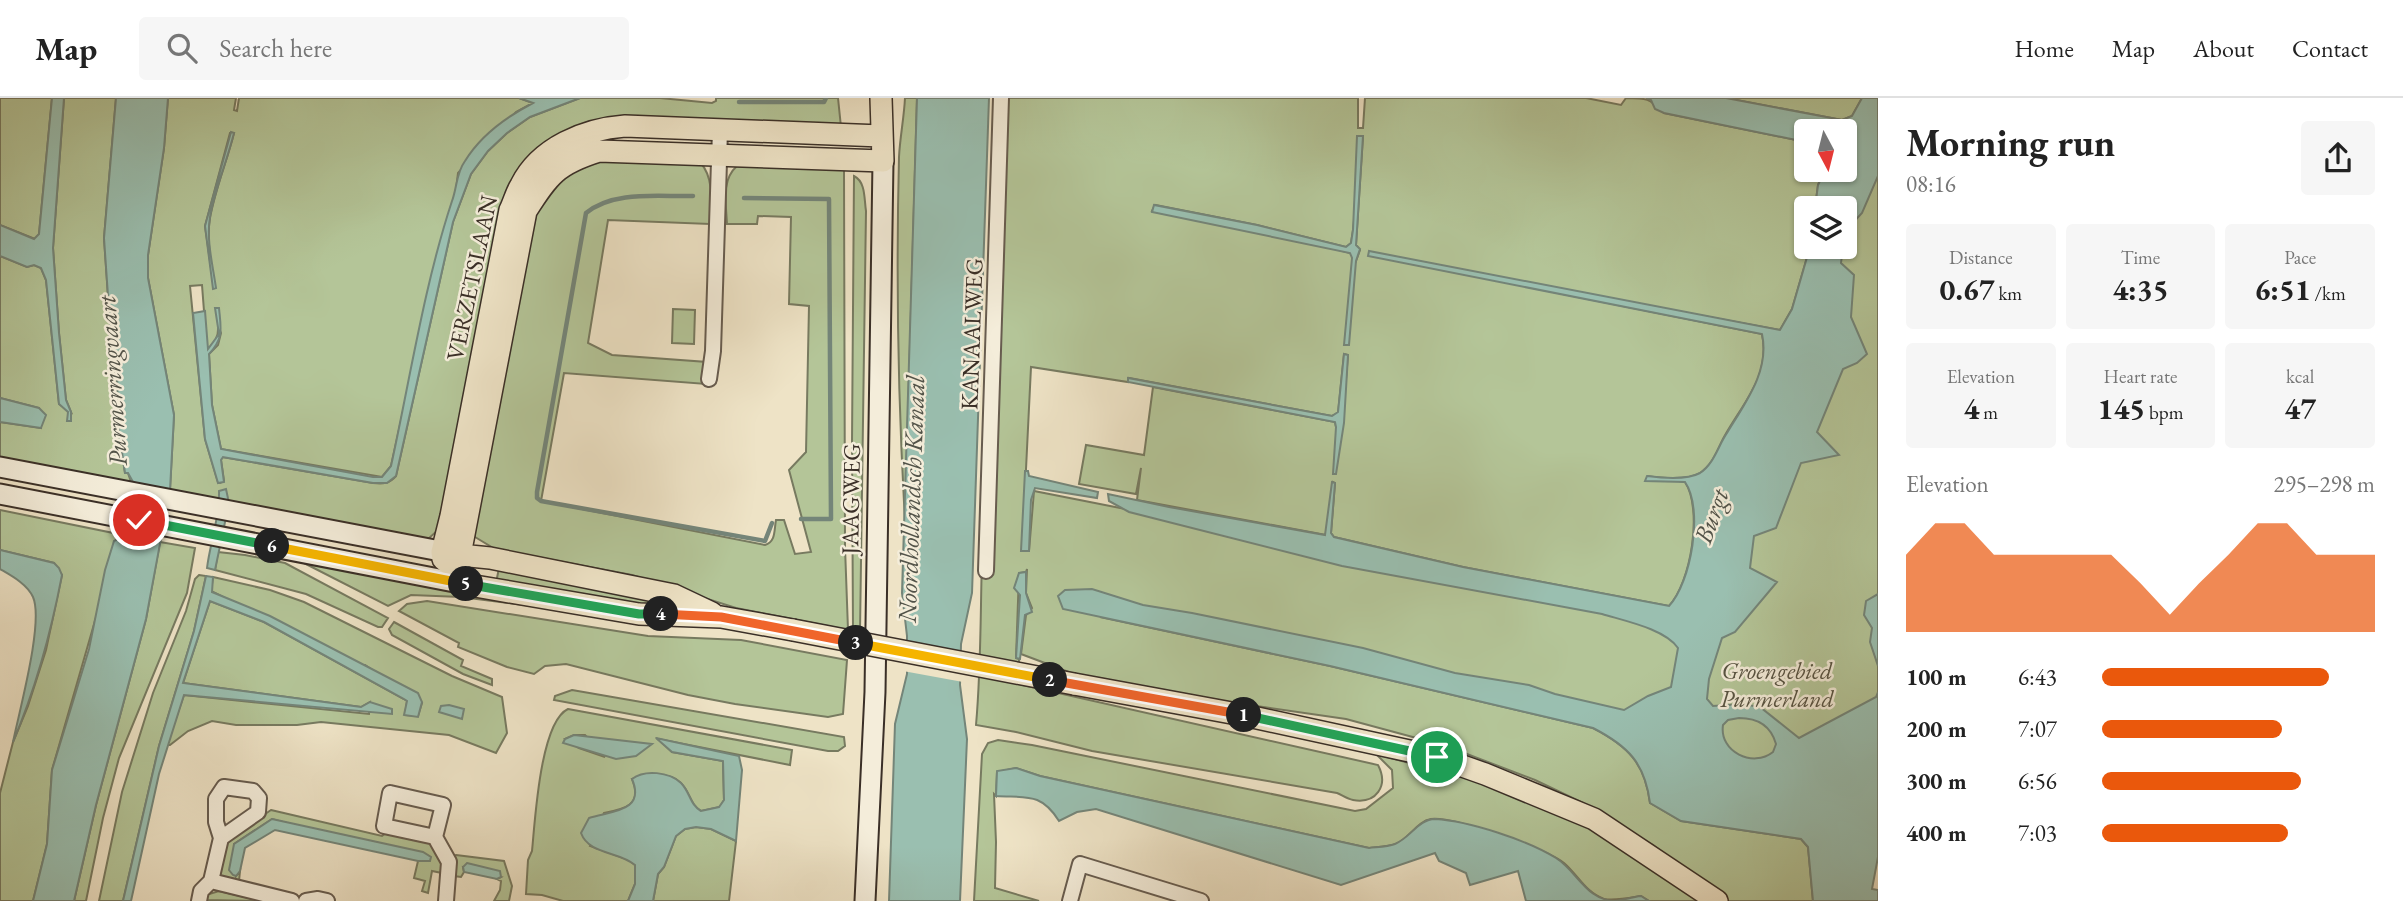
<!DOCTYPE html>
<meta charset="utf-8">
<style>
body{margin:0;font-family:"EB Garamond",serif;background:#f6f6f6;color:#222;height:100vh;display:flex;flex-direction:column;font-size:26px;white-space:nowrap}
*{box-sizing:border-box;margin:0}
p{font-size:23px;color:#767676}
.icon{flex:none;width:38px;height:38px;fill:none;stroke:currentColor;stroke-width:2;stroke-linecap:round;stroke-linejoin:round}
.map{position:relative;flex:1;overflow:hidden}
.details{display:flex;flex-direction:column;background:#fff;width:525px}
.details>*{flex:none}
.needle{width:46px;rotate:173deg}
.fabs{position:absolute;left:1794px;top:21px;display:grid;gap:14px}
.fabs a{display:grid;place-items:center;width:63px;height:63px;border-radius:7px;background:#fff;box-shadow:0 2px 5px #0004;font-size:35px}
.pin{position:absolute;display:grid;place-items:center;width:60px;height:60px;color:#fff;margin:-30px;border:4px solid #fff;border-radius:50%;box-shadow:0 2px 7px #0007}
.km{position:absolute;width:35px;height:35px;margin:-18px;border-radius:50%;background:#222;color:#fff;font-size:19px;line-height:35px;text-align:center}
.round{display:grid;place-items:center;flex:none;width:74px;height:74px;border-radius:7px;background:#f6f6f6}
.overview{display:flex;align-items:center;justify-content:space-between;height:119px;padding:0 28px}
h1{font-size:38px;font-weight:700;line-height:52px}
.metrics{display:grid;grid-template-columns:repeat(3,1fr);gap:10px;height:119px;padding:7px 28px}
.metrics div{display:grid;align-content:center;border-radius:7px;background:#f6f6f6;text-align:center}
.metrics b{font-size:30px;font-weight:700}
.metrics small{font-size:19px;font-weight:400}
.metrics p{font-size:19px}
.chart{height:196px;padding:14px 28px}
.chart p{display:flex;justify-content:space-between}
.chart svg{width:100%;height:126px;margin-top:7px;fill:#ea580c;opacity:.7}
ul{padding:0 28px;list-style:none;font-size:23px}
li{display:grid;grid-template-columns:112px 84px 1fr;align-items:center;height:52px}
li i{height:18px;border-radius:9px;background:#ea580c}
header{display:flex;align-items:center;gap:42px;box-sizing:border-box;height:98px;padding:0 35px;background:#fff;border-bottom:2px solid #e0e0e0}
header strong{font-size:33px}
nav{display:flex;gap:38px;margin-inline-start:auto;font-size:24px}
.search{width:490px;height:63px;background:#f6f6f6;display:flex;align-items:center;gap:18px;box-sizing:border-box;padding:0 24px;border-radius:7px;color:#767676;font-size:26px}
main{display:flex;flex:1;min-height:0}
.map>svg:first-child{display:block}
</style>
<header>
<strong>Map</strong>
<div class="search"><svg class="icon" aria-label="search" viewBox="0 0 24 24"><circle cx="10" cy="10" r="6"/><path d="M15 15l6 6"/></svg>Search here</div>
<nav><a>Home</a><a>Map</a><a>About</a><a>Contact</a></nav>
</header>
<main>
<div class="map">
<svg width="1878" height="803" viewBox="0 0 1878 803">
<rect width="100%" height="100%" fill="#eee3c6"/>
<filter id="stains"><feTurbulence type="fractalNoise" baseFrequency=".00286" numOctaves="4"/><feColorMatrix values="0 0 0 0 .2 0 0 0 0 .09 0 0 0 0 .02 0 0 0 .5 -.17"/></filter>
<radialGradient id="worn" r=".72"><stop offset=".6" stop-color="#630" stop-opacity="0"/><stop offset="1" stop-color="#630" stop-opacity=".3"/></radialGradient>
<!-- green -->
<path fill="#b4c598" stroke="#777a60" stroke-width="2" fill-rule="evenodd" d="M 0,0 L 52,0 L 39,136 L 35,141 L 0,127 Z
M 64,0 L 116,0 L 104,140 L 110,227 L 108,256 L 117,280 L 119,334 L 125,375 L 128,375 L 132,387 L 0,362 L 0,324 L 41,330 L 39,310 L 0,300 L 0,158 L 27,169 L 34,167 L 41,170 L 46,182 L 59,306 L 71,314 L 66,302 L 59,235 L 53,150 Z
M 168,0 L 236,0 L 234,12 L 237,13 L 239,0 L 519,0 L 533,5 L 516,14 L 458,75 L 456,92 L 437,158 L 391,368 L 382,379 L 221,351 L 212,307 L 209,256 L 218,247 L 221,235 L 218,227 C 219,239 215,244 207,252 L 202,187 L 190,188 L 205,341 L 218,384 L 220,385 L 224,383 L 221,362 L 222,359 L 373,385 C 383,386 389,386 396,378 L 453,124 L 471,76 L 488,53 L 507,35 L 530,19 L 580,0 L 660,0 L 712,5 L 716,3 L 716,0 L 838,0 L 841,29 L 727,27 L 554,43 L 444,419 L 437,433 L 428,441 L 170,392 L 174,317 L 148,180 L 148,157 L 164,50 ZM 230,35 L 234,35 C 227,63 215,92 210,120 C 206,143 212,168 214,191 L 205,128 Z
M 905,0 L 917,0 L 905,423 C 898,302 896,180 899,59 C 900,39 904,20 905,0 Z
M 1006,0 L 1358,0 L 1358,30 L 1363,30 L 1365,0 L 1586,0 L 1621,7 L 1626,0 C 1647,0 1649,0 1664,15 L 1806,44 L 1806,72 L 1825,72 L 1818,87 L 1815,110 L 1806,110 L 1806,149 L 1810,149 L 1792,211 L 1780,232 L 1369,157 L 1762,236 C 1771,278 1742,306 1724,339 C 1717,352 1713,367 1700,375 C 1688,382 1662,380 1647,378 L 1685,384 C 1703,411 1691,485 1669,508 L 1463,469 L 1334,439 L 1331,435 L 1335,385 L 1333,384 L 1326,437 L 1137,402 L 1141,370 L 1136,396 L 1079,386 L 1086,347 L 1144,357 L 1153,289 L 1335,324 L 1336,329 L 1342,329 L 1348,257 L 1344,256 L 1338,315 L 1332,318 L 1129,280 L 1128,284 L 1031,269 L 1022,453 L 1029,453 L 1034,393 L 1698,524 L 1831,149 L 1844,149 L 1844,110 L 1878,4 L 1878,622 L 1735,689 L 1607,621 L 1100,519 L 1330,568 L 1593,630 C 1628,648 1645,665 1650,705 L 1681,723 L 1801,741 L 1808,749 L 1813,803 L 1728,803 L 1653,747 L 1583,705 L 1535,682 L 1446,648 L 1346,621 L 1160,594 L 1074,576 L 1021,556 L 1026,517 L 1032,510 L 1026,495 L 1027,471 L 1026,474 L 1019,475 L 1016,560 L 1019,561 L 1018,586 L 1378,667 C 1389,688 1376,706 1353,702 C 1347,701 1342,697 1337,695 L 1092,653 L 1016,634 L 976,627 C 982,561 980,496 983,430 C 989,287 998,143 1006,0 ZM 1363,38 L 1356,147 L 1360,152 L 1356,163 L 1350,155 L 1312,145 L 1152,113 L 1155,107 L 1257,127 L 1346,149 L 1351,145 L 1353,132 Z
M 1726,0 L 1862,0 L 1852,18 L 1842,22 Z
M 588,62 L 700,64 C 715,81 711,105 710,126 L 608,122 L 588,245 L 612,257 L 707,264 L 706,286 L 564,275 L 541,403 L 765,447 C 776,444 774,432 776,422 L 784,422 L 795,456 L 811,454 L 789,372 L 806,354 L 809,208 L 789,206 L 791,119 L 758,118 L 757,126 L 727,126 C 726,105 721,82 737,68 L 844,71 L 845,449 L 848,532 L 736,510 L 632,477 L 495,451 L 475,439 L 472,418 L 540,99 Z
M 854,78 C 866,84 864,101 866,113 L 860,534 L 853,533 L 852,345 Z
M 673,211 L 695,212 L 694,246 L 672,245 Z
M 0,412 L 123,437 L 118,443 L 52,672 L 47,746 L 33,803 L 0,803 L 0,695 L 13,644 L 28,608 L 46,552 L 62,477 L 54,465 L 0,452 Z
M 160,444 L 195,450 L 187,495 L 119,660 L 103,720 L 86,803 L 74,803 L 96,707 L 146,521 Z
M 218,454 L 245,457 L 285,465 L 388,520 L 382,529 L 378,529 L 306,496 L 215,472 Z
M 302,464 L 596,516 L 461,499 L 411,497 L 388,508 Z
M 499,470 L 673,502 L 672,512 L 496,485 Z
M 199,477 L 206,478 L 194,533 L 159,648 L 123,803 L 99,803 L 122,694 L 153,595 L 186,513 L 195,481 Z
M 213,479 L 270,492 L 304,504 L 452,578 L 502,599 L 507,635 L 496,655 L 449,637 L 321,624 L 297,627 L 236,627 L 212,623 L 188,633 L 170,647 L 167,647 L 184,597 L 369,616 L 370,604 L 361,609 L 183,585 L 210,503 L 264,524 L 404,601 L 407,603 L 405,617 L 418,618 L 422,605 L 365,567 L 361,567 L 211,493 Z
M 427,503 L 648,538 L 741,542 L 847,562 L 843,616 L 828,619 L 735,606 L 688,597 L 566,566 L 545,568 L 534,576 L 507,569 L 458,549 L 459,545 L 399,513 L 407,506 Z
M 394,524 L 463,562 L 461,568 L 492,581 L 492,587 L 463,576 L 392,537 L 389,531 Z
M 572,592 L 844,639 L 845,648 L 838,653 L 828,653 L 554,602 L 555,598 Z
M 568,611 L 792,652 L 790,667 L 658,641 L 672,654 L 723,663 L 724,702 L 720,709 L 701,713 C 692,708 691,699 685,690 C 673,671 650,677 632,681 C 643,707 625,711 604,715 L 590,748 L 629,762 L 635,767 L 635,786 L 628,803 L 563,803 L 542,797 L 526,796 L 528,762 L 532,753 C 535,724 540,624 568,611 ZM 574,637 L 585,637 L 605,659 L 579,650 L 565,641 Z
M 998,642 L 1032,647 L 1355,713 L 1366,711 L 1393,690 L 1392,672 L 1376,656 L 1435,672 L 1473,678 L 1610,739 L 1711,803 L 1649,803 L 1641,798 C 1629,800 1615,803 1604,801 C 1585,794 1578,777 1564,765 C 1546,751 1453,718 1431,721 C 1417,723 1409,741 1396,746 C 1388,749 1377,749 1369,750 L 1040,678 L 1016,670 L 997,674 L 996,698 L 994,696 L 996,744 L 995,790 L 1039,803 L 974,803 L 982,656 L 988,645 Z
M 271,712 L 382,738 L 386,735 L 434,746 L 444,764 L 442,775 L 432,773 L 428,795 L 422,793 L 425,783 L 414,780 L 418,763 L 430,763 L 272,721 L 234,746 L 236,778 L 240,773 L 239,783 L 218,781 L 227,742 Z
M 696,729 L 711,731 L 736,743 L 729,803 L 653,803 L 658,776 L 664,769 L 676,738 L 685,731 Z
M 456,757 L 504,763 L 512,788 L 509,803 L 494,803 L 500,792 L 501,783 L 497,781 L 501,779 L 463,769 L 464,774 L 461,779 L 454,778 L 451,761 Z
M 219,793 L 262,803 L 205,802 L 206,797 Z"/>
<!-- water -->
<path fill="#9abfb0" stroke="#748579" stroke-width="2" fill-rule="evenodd" d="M 52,0 L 64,0 L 53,150 L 59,235 L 66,302 L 71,314 L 71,323 L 67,323 L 68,314 L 59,306 L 46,182 L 41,170 L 34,167 L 27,169 L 0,158 L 0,127 L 34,141 L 39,136 Z
M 116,0 L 168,0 L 164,50 L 148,157 L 148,180 L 174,317 L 170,392 L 146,521 L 96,707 L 74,803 L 33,803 L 47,746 L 52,672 L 89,551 L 105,472 L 114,443 L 122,439 L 133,384 L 128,375 L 125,375 L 119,334 L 117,280 L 108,256 L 110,227 L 104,140 Z
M 519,0 L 580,0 L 530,19 L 507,35 L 488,53 L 471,76 L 453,124 L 396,378 L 387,385 L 373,385 L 223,359 L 221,362 L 224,384 L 218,385 L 205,341 L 193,215 L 205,213 L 208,251 L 219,236 L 215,210 L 219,210 C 221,231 224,240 209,256 L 212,307 L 221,351 L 373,379 L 382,379 L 391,368 C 410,281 424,188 452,103 C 457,90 456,75 465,63 C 481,37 506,19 533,5 Z
M 917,0 L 989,0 L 972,495 L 961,546 L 960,587 L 967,641 L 960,803 L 889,803 L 895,626 L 907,576 L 907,538 L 902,495 Z
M 1646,0 L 1726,0 L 1842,22 L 1852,18 L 1862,0 L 1878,0 L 1878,78 L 1862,115 L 1849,129 L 1845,145 L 1844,110 L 1815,110 L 1818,87 L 1825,72 L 1844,72 L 1844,33 L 1806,33 L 1806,44 L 1664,15 L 1655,11 L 1651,2 Z
M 231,34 L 234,35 C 227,63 215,91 210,119 C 206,142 213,168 216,190 L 213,191 L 205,128 Z
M 1357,38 L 1363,38 L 1356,147 L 1360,151 L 1356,163 L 1349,247 L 1344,247 L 1352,160 L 1350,155 L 1152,114 L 1154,107 L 1257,127 L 1346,149 L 1351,145 L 1353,132 Z
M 1810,149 L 1843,149 L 1841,165 L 1854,177 L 1851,219 L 1867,256 L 1857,265 L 1843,271 L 1817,334 L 1839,357 L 1801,365 L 1776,430 L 1754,438 L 1750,470 L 1777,484 L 1735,534 L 1722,540 L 1709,581 L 1707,601 L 1713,608 L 1742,606 L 1760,609 L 1799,640 L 1876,599 L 1878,594 L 1878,759 L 1872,791 L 1878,792 L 1878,803 L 1813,803 L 1808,749 L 1801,741 L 1681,723 L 1650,705 C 1645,665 1628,648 1593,630 L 1330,568 L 1063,511 L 1058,498 L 1065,492 L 1092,491 L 1143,507 L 1192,515 L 1363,550 L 1455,575 L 1529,587 L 1555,596 L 1624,612 L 1648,598 L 1671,589 L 1678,550 C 1665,531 1625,523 1602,516 L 1342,468 L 1129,414 L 1109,403 L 1108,396 L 1169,409 L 1325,437 L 1332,384 L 1335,385 L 1331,435 L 1334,439 L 1463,469 L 1669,508 C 1691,485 1704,411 1685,384 L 1645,383 L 1647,378 C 1662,380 1687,382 1700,375 C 1714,366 1718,348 1727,335 C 1745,305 1770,273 1762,236 L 1368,158 L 1369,153 L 1780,232 L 1792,211 ZM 1739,620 C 1758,620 1771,628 1776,646 L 1773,654 C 1753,670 1719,654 1723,627 L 1728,622 Z
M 1344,256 L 1348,257 L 1344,325 L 1336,376 L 1333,376 L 1336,329 L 1335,324 L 1128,284 L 1128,280 L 1332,318 L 1338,314 Z
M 0,300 L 39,310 L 46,317 L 41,330 L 0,324 Z
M 1025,373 L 1028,373 L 1029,378 L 1098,394 L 1097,400 L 1035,390 L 1031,402 L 1029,453 L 1021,453 Z
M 226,391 L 229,405 L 215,472 L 207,470 C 210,445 220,419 219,393 Z
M 0,452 L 54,465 L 59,470 L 62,477 C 51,535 36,590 13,644 C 19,614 44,524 33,499 C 27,486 12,478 0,471 Z
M 1026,474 L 1026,495 L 1032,514 L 1025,517 L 1020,561 L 1016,560 L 1020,497 L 1014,490 L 1019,475 Z
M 206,478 L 213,479 L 212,494 L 270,518 L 418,595 L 422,604 L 418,619 L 404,617 L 407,603 L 404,601 L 264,524 L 210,503 L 183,585 L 361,609 L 370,604 L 392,611 L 392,616 L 184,597 L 159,676 L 131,803 L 123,803 L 159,648 L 194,533 Z
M 1878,496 L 1878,568 L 1870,544 L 1872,530 L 1864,517 L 1866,503 Z
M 449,607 L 464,611 L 462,621 L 439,614 L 441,608 Z
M 574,637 L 652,646 L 636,658 L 616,661 L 563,645 L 565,641 Z
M 656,640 L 739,658 L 742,672 L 736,743 L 711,731 L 696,729 L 685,731 L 676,738 L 664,769 L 658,776 L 653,803 L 628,803 L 635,786 L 635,767 C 619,753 589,757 581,735 L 589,720 C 611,713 646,714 632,681 C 645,671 669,674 681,685 C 690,694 690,707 701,713 L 719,709 L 724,702 L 723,663 L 672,654 Z
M 1016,670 L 1040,678 L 1369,750 C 1377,749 1387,749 1395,746 C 1410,740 1419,721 1435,721 C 1469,723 1527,742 1556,760 C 1577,773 1587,803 1615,803 C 1623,802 1632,799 1641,798 L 1649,803 L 1526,803 L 1518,773 L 1470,787 L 1466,775 L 1439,763 L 1435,755 L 1341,787 L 1096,711 L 1077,714 L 1059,723 C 1041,694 1026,700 996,698 L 997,673 Z
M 272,721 L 423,754 L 431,759 L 430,763 L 418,763 L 275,732 L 245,750 L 240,773 L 236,778 L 233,777 L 229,772 L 234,746 Z
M 467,765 L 500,773 L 501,779 L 497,781 L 464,774 L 463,769 Z"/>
<!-- pier -->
<path fill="#eee3c6" d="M 904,543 L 964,554 L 963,584 L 903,573 Z"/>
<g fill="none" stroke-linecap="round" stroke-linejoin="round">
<!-- stream -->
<path stroke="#748579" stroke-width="4.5" d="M 739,4 L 824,4 L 826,0
M 693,98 C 659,99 614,92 586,115 L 537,394 L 537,400 L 541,403 L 765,443 L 772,425
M 744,100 L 829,101 L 831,421 L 801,421"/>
<defs>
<path id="street" d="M 709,281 L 713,253 L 720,32
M 986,473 L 1001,0
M 435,739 L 384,728 L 390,695 L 443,707 L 435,739 L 449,764 L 446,803
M 211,783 L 292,803
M 199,803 L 201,793 L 211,783 L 221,740 L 216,724 L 216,701 L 224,689 L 253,693 L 259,700 L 258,714 L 221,740
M 306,803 L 318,801 L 327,803
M 1070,803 L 1080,766 L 1201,803"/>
<path id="secondary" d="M 0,369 L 456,456
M 0,396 L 475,488
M 865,803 L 875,594 L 883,63"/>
<path id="primary" d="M 712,515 L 674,497 L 490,460 L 460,457 L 526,113 C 549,77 557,66 599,53 L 883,63 L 881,0
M 793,532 L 721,519 L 639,516 L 475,488 L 443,461 L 442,454 L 451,418 L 510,112 C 514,104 516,95 521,87 C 540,49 585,31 625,28 L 881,38
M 1074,586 L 1248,618 L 1437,659 L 1485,676 L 1594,721 L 1717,803"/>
</defs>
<!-- street casing -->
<use href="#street" stroke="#675c4f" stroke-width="18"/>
<!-- secondary casing -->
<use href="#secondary" stroke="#3a2f27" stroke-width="23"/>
<!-- primary casing -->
<use href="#primary" stroke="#3a2f27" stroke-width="24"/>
<!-- street -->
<use href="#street" stroke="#f4edda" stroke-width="14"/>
<!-- secondary -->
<use href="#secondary" stroke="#f4edda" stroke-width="19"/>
<!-- primary -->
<use href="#primary" stroke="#eee3c6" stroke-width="21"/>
<defs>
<path id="primary-bridge" d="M 793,532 L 1074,586"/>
</defs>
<!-- primary-bridge casing -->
<use href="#primary-bridge" stroke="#3a2f27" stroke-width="24" stroke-linecap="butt"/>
<!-- primary-bridge -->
<use href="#primary-bridge" stroke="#eee3c6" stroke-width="21"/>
</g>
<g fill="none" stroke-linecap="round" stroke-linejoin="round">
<defs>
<path id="split-1" d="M 1244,617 L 1437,659"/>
<path id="split-2" d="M 1050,582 L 1244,617"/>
<path id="split-3" d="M 856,545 L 1050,582"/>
<path id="split-4" d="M 661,516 L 721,519 L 856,545"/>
<path id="split-5" d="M 466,486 L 639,516 L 661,516"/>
<path id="split-6" d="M 272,448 L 466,486"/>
<path id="split-7" d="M 139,422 L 272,448"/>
</defs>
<!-- split-1 casing -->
<use href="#split-1" stroke="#fff" stroke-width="14"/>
<!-- split-2 casing -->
<use href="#split-2" stroke="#fff" stroke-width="14"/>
<!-- split-3 casing -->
<use href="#split-3" stroke="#fff" stroke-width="14"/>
<!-- split-4 casing -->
<use href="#split-4" stroke="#fff" stroke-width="14"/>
<!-- split-5 casing -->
<use href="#split-5" stroke="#fff" stroke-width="14"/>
<!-- split-6 casing -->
<use href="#split-6" stroke="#fff" stroke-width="14"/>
<!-- split-7 casing -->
<use href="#split-7" stroke="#fff" stroke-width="14"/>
<!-- split-1 -->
<use href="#split-1" stroke="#22a559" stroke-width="9"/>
<!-- split-2 -->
<use href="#split-2" stroke="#f0652b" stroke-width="9"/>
<!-- split-3 -->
<use href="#split-3" stroke="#f5b400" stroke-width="9"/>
<!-- split-4 -->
<use href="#split-4" stroke="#f0652b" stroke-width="9"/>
<!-- split-5 -->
<use href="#split-5" stroke="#22a559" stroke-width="9"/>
<!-- split-6 -->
<use href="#split-6" stroke="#f5b400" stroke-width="9"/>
<!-- split-7 -->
<use href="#split-7" stroke="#22a559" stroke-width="9"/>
</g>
<g text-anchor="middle" stroke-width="5" stroke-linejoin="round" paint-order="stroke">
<!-- street labels -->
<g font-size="24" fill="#3a2f27" stroke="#f4edda">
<text transform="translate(472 180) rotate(-78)" y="8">VERZETSLAAN</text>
<text transform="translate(972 236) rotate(-88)" y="8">KANAALWEG</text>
<text transform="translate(851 401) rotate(-89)" y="8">JAAGWEG</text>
</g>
<!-- park labels -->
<g font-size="24" font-style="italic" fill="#585443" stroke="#f4edda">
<text x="1777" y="581">Groengebied<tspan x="1777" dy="28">Purmerland</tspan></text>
</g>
<!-- water labels -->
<g font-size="26" font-style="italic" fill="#525349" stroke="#f4edda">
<text transform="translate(112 283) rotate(-94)" y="9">Purmerringvaart</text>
<text transform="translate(911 401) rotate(-88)" y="9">Noordhollandsch Kanaal</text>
<text transform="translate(1711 418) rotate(-70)" y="9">Burgt</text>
</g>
</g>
<rect width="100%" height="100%" filter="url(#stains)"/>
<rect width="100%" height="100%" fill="url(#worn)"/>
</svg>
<div class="fabs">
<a><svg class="needle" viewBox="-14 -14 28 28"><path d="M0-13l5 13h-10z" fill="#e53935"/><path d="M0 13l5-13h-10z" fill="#767676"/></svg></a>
<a><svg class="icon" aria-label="layers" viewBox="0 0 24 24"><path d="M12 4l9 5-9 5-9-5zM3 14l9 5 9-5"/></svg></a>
</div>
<div class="pin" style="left:1437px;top:659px;background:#1e9e55"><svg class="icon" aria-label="arrive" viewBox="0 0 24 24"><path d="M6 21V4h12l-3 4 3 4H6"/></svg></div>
<div class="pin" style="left:139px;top:422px;background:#d93025"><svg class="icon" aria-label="check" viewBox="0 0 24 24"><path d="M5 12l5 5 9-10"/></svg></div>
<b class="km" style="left:1244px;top:617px">1</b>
<b class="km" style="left:1050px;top:582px">2</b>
<b class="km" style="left:856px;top:545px">3</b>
<b class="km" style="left:661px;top:516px">4</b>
<b class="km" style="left:466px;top:486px">5</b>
<b class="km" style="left:272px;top:448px">6</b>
</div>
<section class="details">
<div class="overview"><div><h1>Morning run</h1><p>08:16</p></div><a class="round"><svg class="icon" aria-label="share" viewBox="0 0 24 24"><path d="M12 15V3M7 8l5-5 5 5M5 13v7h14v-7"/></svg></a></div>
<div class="metrics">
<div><p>Distance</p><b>0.67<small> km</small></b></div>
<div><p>Time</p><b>4:35</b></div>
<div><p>Pace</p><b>6:51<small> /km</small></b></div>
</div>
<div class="metrics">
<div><p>Elevation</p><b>4<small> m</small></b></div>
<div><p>Heart rate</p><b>145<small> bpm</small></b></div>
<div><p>kcal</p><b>47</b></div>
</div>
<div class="chart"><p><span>Elevation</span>295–298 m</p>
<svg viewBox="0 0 160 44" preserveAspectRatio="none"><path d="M0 44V17L10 6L20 6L30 17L40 17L50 17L60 17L70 17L80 27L90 38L100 27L110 17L120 6L130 6L140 17L150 17L160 17V44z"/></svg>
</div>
<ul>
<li><b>100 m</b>6:43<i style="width:83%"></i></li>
<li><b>200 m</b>7:07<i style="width:66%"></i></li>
<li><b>300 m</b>6:56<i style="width:73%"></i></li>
<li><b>400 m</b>7:03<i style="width:68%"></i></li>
</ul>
</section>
</main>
